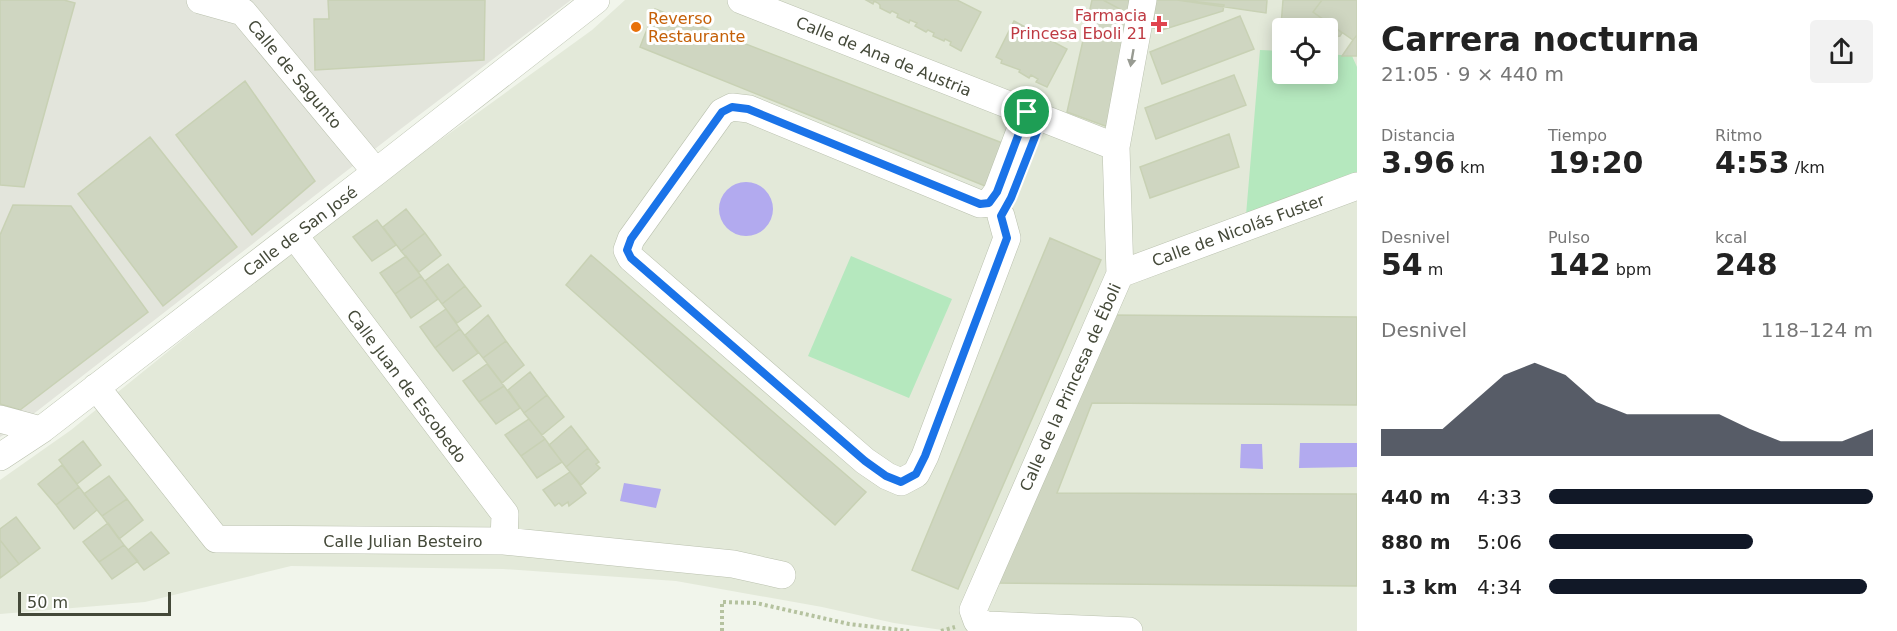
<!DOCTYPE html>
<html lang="es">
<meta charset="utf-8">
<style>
body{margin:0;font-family:"DejaVu Sans",sans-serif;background:#f2f2f2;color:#222;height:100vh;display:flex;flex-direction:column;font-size:22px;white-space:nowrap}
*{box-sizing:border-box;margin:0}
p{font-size:20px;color:#767676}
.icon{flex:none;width:33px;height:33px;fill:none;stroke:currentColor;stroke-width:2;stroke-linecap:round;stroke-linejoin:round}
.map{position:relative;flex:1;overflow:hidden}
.side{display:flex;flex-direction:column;background:#fff;width:540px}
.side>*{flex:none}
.controls{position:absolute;left:1272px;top:18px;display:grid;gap:12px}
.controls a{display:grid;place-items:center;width:66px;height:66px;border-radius:6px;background:#fff;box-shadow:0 3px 15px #0003;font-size:30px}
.scale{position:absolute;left:18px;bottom:15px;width:153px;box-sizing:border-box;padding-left:6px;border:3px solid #444939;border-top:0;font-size:16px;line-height:21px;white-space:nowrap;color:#444939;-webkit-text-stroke:4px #fff;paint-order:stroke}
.pin{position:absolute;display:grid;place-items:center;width:51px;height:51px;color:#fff;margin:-26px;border:3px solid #fff;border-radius:50%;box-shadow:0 2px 6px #0007}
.round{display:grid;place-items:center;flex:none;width:63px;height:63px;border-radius:6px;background:#f2f2f2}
.summary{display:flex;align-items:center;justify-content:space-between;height:102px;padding:0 24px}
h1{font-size:33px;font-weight:600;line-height:45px}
.metrics{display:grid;grid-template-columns:repeat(3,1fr);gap:9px;height:102px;padding:6px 24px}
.metrics div{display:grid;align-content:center}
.metrics b{font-size:30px;font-weight:600}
.metrics small{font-size:16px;font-weight:400}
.metrics p{font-size:16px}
.chart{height:168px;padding:12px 24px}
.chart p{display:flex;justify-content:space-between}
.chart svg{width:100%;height:108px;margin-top:6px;fill:#111827;opacity:.7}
ul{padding:0 24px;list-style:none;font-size:20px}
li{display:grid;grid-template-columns:96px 72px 1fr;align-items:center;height:45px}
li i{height:15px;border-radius:8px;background:#111827}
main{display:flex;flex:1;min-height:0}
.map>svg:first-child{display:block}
</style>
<main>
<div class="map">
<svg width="1357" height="631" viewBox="0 0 1357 631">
<rect width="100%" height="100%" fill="#f1f5eb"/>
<!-- residential -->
<path fill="#e3e9d9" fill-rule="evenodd" d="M 625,0 L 1357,0 L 1357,631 L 949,631 L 894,623 L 822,607 L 676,581 L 503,569 L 291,566 L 145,602 L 0,614 L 0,480 L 71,430 L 338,214 L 592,30 ZM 1282,28 L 1328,28 L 1328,74 L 1282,74 Z"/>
<!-- industrial -->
<path fill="#e3e5dc" d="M 0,0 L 571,0 L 398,131 L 14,429 L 0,437 Z"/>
<!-- green -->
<path fill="#b5e8be" d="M 1260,50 L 1282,51 L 1282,74 L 1328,74 L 1328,54 L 1352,56 L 1357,67 L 1357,173 L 1246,215 Z
M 851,256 L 952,299 L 909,398 L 808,356 Z"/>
<!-- water -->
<path fill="#b2aaef" d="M719 209a27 27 0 1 1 54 0a27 27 0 1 1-54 0Z
M 1300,443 L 1357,443 L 1357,467 L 1299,468 Z
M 1241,444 L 1262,444 L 1263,469 L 1240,468 Z
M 624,483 L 661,489 L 656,508 L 620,501 Z"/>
<!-- building -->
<path fill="#cfd6c1" stroke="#c8d1b4" stroke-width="1.5" d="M 0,0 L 64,0 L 75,3 L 24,187 L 0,185 Z
M 328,0 L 485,0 L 484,60 L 315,70 L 314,19 L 329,19 Z
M 866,0 L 957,0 L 981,12 L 961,51 L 950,45 L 951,42 L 945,39 L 944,41 L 933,36 L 934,33 L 928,30 L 926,32 L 915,26 L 917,23 L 910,20 L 909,23 L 897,17 L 898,14 L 892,11 L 890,13 L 880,8 L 880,5 L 878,3 L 874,1 L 873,4 Z
M 1092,0 L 1103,0 L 1133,16 L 1116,120 L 1105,126 L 1067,112 Z
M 1103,0 L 1135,0 L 1133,16 Z
M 1154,0 L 1182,0 L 1224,5 L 1223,11 L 1162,30 L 1149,27 Z
M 1177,0 L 1267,0 L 1266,13 Z
M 1283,0 L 1322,0 L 1313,12 L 1342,33 L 1340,36 L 1328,38 L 1328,28 L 1282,28 L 1282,33 L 1281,26 Z
M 1322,0 L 1357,0 L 1357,35 L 1353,40 L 1313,12 Z
M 655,9 L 1005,144 L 990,188 L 640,47 Z
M 1240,16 L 1254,49 L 1162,84 L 1150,52 Z
M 1014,21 L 1067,49 L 1047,87 L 1036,82 L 1038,79 L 1031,75 L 1029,78 L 1019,72 L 1020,70 L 1001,63 L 1002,60 L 996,57 Z
M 1357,35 L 1357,56 L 1342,56 L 1353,40 Z
M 1234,75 L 1246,105 L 1156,139 L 1145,108 Z
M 245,81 L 315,181 L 252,235 L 176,135 Z
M 1229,134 L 1239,167 L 1150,198 L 1140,167 Z
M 150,137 L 237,247 L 163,306 L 78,194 Z
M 13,205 L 71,206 L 148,312 L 20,410 L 0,404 L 0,235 Z
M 406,209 L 425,233 L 401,251 L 383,227 Z
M 377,220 L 396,245 L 372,261 L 353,237 Z
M 425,233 L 441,255 L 419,272 L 401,251 Z
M 1050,238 L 1101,260 L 958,589 L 912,570 Z
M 591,255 L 866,492 L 835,525 L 566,285 Z
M 406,256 L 421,276 L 395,294 L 380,273 Z
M 448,264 L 465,286 L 442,304 L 425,281 Z
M 421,276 L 438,299 L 411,318 L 395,294 Z
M 465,286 L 481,306 L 457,323 L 442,304 Z
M 446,309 L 460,329 L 435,348 L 420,327 Z
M 488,315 L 506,341 L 483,358 L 465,335 Z
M 1108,315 L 1357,317 L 1357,405 L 1092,403 L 1057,493 L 1357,494 L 1357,586 L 998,583 Z
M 460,329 L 478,353 L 453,371 L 435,348 Z
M 506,341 L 524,365 L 502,383 L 483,358 Z
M 487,364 L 504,386 L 479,402 L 463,381 Z
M 530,372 L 547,395 L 524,413 L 508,390 Z
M 504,386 L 520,408 L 496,424 L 479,402 Z
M 547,395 L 564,417 L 542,435 L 524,413 Z
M 529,419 L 545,439 L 521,456 L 505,435 Z
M 571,426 L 588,448 L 566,467 L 549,445 Z
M 545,439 L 562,462 L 537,478 L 521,456 Z
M 83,441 L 101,465 L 77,484 L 59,460 Z
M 588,448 L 599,462 L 596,464 L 600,468 L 581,485 L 566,467 Z
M 62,465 L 79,487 L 56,505 L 38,484 Z
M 570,472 L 586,493 L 569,506 L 568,502 L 562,506 L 559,503 L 555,506 L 543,490 Z
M 109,476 L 127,499 L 102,516 L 84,494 Z
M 79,487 L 97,510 L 74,529 L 56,505 Z
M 127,499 L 143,520 L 119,539 L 102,516 Z
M 16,517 L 40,548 L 19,564 L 0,540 L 0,529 Z
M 108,523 L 124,545 L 99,562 L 83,542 Z
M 151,532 L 169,553 L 144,570 L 128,550 Z
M 0,540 L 19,564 L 0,578 Z
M 124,545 L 138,561 L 112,579 L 99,562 Z"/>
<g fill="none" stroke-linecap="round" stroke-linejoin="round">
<defs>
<path id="minor" d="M 200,0 L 243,12 L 376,172
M 741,0 L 1116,147
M 1001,216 L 1007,238 L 925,456 L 916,474 L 901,482 L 887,476 L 865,461 L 631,258 L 627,250 L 631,239 L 722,112 L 732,107 L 749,109 L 980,204 L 989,203 L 997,192 L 1027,112
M 294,235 L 505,514 L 504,541
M 1120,274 L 1357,186
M 96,387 L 216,539 L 504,541 L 733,564 L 782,575
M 0,419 L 41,430
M 0,457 L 41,430 L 376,172 L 596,0
M 1129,631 L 987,625 L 977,621 L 973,610 L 1120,274 L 1116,147 L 1143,0"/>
</defs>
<!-- minor casing -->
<use href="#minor" stroke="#bac1ae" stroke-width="28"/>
<!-- path -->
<path stroke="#b5c29f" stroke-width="4" stroke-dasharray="3 3" stroke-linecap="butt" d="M 722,631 L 722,602 L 756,603 L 849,624 L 909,631
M 941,631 L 955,627"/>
<!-- minor -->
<use href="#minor" stroke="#fff" stroke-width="27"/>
</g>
<!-- one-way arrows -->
<defs><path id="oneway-solid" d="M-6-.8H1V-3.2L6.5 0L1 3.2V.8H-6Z" transform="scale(1.5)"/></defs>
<use fill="#989b92" href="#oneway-solid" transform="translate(1132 58) rotate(100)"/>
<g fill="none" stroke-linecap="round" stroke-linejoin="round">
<defs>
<path id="route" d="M 732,107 L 748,109 L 980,204 L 989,203 L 997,192 L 1027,112 L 1042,119 L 1011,198 L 1001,216 L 1007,238 L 925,456 L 916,474 L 901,482 L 886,476 L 865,461 L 631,258 L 627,250 L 631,239 L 722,112 Z"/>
</defs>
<!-- route casing -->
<use href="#route" stroke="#fff" stroke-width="12"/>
<!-- route -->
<use href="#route" stroke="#1a73e8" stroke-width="8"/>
</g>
<!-- markers -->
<path fill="#e0444e" stroke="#fff" stroke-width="2" d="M1156 15h6v6h6v6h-6v6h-6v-6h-6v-6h6z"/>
<circle fill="#e8710a" stroke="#fff" stroke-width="2" cx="636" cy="27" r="6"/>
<g text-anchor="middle" stroke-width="6" stroke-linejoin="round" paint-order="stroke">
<!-- health labels -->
<g font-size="16" fill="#be3a42" stroke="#fff" text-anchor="end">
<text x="1147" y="21">Farmacia<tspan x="1147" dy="18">Princesa Eboli 21</tspan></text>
</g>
<!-- food labels -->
<g font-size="16" fill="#c56008" stroke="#fff" text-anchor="start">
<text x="648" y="24">Reverso<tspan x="648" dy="18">Restaurante</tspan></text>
</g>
<!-- street labels -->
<g font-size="16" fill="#444939" stroke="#fff">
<text transform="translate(884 56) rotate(22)" y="6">Calle de Ana de Austria</text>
<text transform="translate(295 74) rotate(50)" y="6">Calle de Sagunto</text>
<text transform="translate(1238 230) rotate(-20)" y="6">Calle de Nicolás Fuster</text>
<text transform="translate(300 231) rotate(-37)" y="6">Calle de San José</text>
<text transform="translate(407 386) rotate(53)" y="6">Calle Juan de Escobedo</text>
<text transform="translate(1070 387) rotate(-66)" y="6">Calle de la Princesa de Éboli</text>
<text x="403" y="547">Calle Julian Besteiro</text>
</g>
</g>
</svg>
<div class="controls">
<a><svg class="icon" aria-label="locate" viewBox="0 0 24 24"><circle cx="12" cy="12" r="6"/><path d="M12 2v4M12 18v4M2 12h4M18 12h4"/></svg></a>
</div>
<div class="scale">50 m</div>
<div class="pin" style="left:1027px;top:112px;background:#1e9e55"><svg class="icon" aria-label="arrive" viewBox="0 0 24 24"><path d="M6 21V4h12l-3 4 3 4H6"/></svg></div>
</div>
<section class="side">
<div class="summary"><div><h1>Carrera nocturna</h1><p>21:05 · 9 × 440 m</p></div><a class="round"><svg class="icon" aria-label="share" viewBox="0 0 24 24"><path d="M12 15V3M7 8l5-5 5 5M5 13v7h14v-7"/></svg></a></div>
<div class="metrics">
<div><p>Distancia</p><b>3.96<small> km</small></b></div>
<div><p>Tiempo</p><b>19:20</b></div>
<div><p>Ritmo</p><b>4:53<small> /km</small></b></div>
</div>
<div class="metrics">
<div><p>Desnivel</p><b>54<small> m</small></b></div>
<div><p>Pulso</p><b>142<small> bpm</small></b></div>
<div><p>kcal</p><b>248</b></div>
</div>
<div class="chart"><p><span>Desnivel</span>118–124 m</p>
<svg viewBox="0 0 160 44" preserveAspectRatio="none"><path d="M0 44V33L10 33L20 33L30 22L40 11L50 6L60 11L70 22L80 27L90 27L100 27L110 27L120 33L130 38L140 38L150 38L160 33V44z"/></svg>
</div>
<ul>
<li><b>440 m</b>4:33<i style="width:100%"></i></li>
<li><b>880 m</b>5:06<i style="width:63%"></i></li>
<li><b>1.3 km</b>4:34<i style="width:98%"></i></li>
</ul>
</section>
</main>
